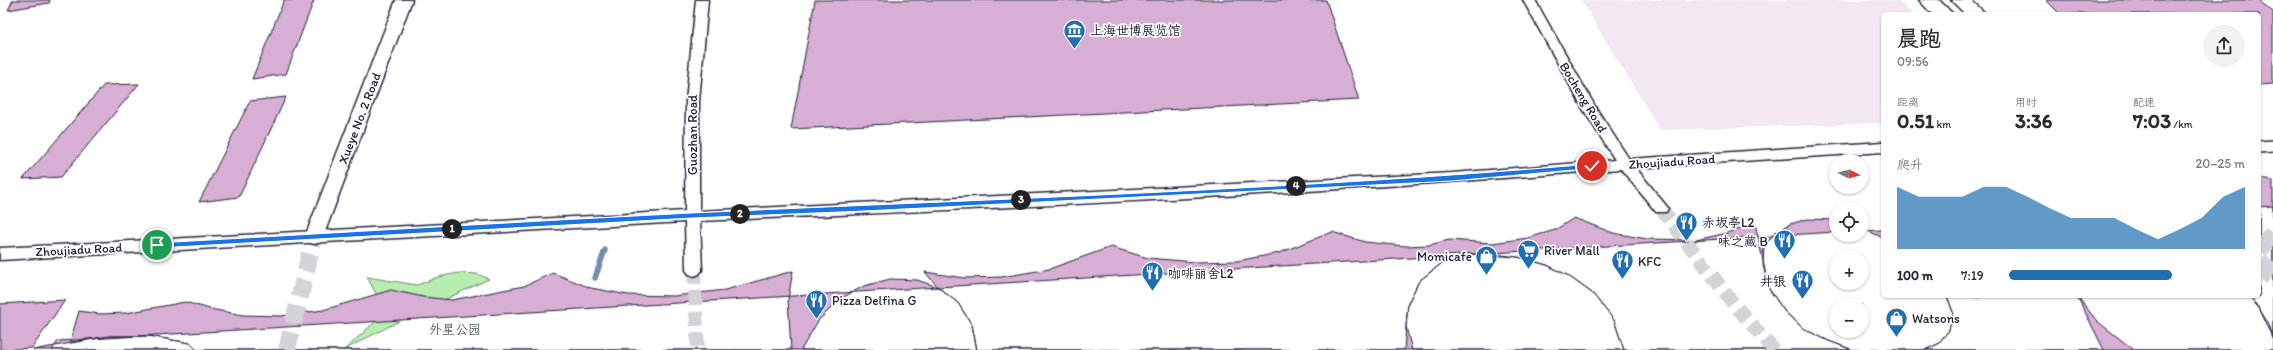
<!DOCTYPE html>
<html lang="zh">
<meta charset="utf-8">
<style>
body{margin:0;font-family:Itim,"LXGW WenKai TC",sans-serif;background:#f2f2f3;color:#2b2b33;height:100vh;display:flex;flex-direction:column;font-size:15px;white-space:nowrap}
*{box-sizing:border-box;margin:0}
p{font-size:13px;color:#7c7c81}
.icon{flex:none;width:22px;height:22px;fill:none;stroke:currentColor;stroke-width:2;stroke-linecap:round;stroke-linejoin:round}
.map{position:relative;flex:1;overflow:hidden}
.sheet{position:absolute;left:1881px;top:12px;width:380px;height:286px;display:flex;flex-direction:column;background:#fff;border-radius:6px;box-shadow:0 1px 3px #0004}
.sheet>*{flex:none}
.needle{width:26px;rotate:96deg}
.tools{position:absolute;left:1829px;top:154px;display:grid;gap:8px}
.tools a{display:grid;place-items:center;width:40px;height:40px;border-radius:50%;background:#fff;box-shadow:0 1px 3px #0004;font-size:20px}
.pin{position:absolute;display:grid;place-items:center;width:34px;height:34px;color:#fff;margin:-17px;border:2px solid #fff;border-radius:50%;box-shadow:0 1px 4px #0007}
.km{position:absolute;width:20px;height:20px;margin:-10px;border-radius:50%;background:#222;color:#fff;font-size:11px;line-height:20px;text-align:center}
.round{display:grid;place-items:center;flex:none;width:42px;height:42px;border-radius:21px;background:#f2f2f3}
.overview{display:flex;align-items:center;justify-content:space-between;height:68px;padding:0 16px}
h1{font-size:22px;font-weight:800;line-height:30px}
.metrics{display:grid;grid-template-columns:repeat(3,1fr);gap:6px;height:68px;padding:4px 16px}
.metrics div{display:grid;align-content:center}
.metrics b{font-size:20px;font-weight:800}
.metrics small{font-size:11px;font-weight:400}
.metrics p{font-size:11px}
.chart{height:112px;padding:8px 16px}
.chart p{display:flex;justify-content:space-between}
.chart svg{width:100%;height:72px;margin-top:4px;fill:#1f6fb2;opacity:.7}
ul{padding:0 16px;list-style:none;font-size:13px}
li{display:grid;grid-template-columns:64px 48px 1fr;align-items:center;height:30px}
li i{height:10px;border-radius:5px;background:#1f6fb2}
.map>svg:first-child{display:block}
</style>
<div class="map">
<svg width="2273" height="350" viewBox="0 0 2273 350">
<rect width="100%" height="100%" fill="#fff"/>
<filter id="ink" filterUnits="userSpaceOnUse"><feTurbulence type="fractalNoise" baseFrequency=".025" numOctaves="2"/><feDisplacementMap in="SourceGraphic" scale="8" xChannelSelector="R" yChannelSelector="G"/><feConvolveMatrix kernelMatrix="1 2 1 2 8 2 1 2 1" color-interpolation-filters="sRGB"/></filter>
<g filter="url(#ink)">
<!-- built -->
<path fill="#f3e7f2" d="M 1581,0 L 1898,0 L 1912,14 L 1883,14 L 1883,123 L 1660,130 Z"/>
<!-- green -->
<path fill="#b7eeb0" stroke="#6c8876" d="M 458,273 L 477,274 L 489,279 L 403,319 L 344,350 L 386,312 L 367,277 L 417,285 L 438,277 Z"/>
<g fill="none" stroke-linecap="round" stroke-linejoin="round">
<!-- stream -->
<path stroke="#768cac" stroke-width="5.5" d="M 595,278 L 605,250"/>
</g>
<!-- building -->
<path fill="#d7aed4" stroke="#22223b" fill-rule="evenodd" d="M 13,0 L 50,0 L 49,3 L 8,10 Z
M 284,0 L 314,0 L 286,74 L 252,79 Z
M 815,0 L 1326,0 L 1359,100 L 791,129 Z
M 2046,0 L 2258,0 L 2273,12 L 2273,84 L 2259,85 L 2259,14 L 2060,14 Z
M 139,84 L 61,177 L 23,179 L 104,85 Z
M 286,97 L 239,197 L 199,202 L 250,101 Z
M 2259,179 L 2273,181 L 2273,338 L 2259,308 L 2248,296 L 2259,296 Z
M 2273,206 L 2273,350 L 52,350 L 58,341 L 1836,232 L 1836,235 L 1862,235 L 1862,231 L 1883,230 L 1883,296 L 2259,296 L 2259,207 ZM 1836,257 L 1862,257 L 1862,283 L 1836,283 ZM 1836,305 L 1862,305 L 1862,331 L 1836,331 Z
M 1574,218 L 1613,233 L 1647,239 L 1696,240 L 1727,233 L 1755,223 L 1769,289 L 1785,312 L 1804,329 L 1829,341 L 1853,350 L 1624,350 L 1614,320 L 1592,293 L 1567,275 L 1547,265 L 1518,257 L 1494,254 L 1468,254 L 1442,263 L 1419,281 L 1408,303 L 1404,350 L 977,350 L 972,325 L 958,303 L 938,287 L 925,272 L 964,278 L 1002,277 L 1049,269 L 1111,247 L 1148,258 L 1195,262 L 1237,261 L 1279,253 L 1332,232 L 1365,242 L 1405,246 L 1429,245 L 1449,240 L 1492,243 L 1528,238 L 1555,230 Z
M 1808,219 L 1836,220 L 1836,235 L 1862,235 L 1862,228 L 1883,238 L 1883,296 L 1947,296 L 1953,312 L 1949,330 L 1938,344 L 1925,350 L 1853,350 L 1829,341 L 1804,329 L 1785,312 L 1769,289 L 1763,265 L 1764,247 L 1775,232 L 1790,224 ZM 1836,257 L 1862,257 L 1862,283 L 1836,283 ZM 1836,305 L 1862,305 L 1862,331 L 1836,331 Z
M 1468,254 L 1518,257 L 1547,265 L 1567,275 L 1592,293 L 1614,320 L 1624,350 L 1412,350 L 1406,327 L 1408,303 L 1419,281 L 1442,263 Z
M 793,271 L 788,299 L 791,350 L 197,350 L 190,343 L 149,336 L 110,336 L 70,342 L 79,311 L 100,314 L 126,313 L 185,302 L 210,309 L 243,315 L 281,316 L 323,310 L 391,290 L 423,297 L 452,300 L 524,286 L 553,273 L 591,288 L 628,295 L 674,296 L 725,290 Z
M 890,279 L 917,280 L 938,287 L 958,303 L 972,325 L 977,350 L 801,350 L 818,321 L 840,299 L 864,286 Z
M 1947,296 L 2077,296 L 2104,350 L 1925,350 L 1938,344 L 1949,330 L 1953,312 Z
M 2077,296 L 2248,296 L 2259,308 L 2269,325 L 2273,338 L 2273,350 L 2134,350 L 2097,321 Z
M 65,300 L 32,348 L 0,350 L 0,304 Z
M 110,336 L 149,336 L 190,343 L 197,350 L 33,350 Z"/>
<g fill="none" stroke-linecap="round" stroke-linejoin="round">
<!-- minor-tunnel -->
<path stroke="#d3d3d8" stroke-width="14" stroke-dasharray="14 7" stroke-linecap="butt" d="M 1661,208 L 1733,303 L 1774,350
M 694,270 L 698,350"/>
<!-- tertiary-tunnel -->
<path stroke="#d3d3d8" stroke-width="18" stroke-dasharray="18 9" stroke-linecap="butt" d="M 287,350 L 314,237"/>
<!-- primary-tunnel -->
<path stroke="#d3d3d8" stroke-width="22" stroke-dasharray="22 11" stroke-linecap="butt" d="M 2259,237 L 2273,247
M 2259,264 L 2273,275"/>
<defs>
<path id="pedestrian" d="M 2259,147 L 2273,146"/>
<path id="minor" d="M 696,0 L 708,0 L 699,101 L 699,211 L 1452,173 L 1615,160 L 1583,109 L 1523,0 L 1535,0 L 1596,108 L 1629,159 L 1883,142 L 1883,152 L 1636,168 L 1668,208 L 1666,212 L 1656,212 L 1621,169 C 1315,194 1007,208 700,221 L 702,270 L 699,274 L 694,276 L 689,274 L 686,270 L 685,222 L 0,260 L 0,248 L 685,211 L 686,101 Z"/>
<path id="tertiary" d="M 396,0 L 412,0 L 323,237 L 321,242 L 314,244 L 307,242 L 305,237 Z"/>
<path id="primary" d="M 1919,0 L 1939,0 L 1953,14 L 1932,14 Z
M 1951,0 L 1971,0 L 1986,14 L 1965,14 Z"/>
</defs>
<!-- pedestrian casing -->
<use href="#pedestrian" stroke="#22223b" stroke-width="14"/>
<!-- minor casing -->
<use href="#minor" stroke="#22223b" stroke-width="3"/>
<!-- tertiary casing -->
<use href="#tertiary" stroke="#22223b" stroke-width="3"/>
<!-- primary casing -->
<use href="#primary" stroke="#22223b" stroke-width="3"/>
<!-- pedestrian -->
<use href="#pedestrian" stroke="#fff" stroke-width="11"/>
<!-- minor -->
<use href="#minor" fill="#fff" fill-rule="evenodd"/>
<!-- tertiary -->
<use href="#tertiary" fill="#fff" fill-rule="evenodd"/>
<!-- primary -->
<use href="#primary" fill="#fff" fill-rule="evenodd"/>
</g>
</g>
<!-- route -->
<path fill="#1a73e8" stroke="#fff" d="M 1592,164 L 1596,166 L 1595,168 L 1452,181 L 864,211 L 692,218 L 157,248 L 153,245 L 157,243 C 335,233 513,222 691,213 C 991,199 1292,190 1592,164 Z"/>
<!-- icons -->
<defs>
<symbol id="museum-pin" viewBox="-11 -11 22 30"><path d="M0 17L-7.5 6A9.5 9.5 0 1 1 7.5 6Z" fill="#1f6fb2" stroke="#fff"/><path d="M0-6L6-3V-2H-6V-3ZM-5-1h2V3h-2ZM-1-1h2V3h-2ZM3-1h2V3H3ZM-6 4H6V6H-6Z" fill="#fff"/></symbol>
<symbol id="restaurant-pin" viewBox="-11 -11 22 30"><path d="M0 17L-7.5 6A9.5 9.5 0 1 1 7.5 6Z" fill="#1f6fb2" stroke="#fff"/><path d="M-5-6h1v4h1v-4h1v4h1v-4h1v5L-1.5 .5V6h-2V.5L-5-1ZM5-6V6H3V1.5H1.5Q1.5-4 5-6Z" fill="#fff"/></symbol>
<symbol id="supermarket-pin" viewBox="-11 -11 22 30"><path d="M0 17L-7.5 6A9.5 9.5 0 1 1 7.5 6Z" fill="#1f6fb2" stroke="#fff"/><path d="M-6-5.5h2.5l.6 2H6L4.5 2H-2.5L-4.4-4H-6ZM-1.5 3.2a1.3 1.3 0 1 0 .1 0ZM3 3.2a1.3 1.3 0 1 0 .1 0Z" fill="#fff"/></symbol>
<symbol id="shop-pin" viewBox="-11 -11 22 30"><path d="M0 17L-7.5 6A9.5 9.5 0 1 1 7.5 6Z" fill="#1f6fb2" stroke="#fff"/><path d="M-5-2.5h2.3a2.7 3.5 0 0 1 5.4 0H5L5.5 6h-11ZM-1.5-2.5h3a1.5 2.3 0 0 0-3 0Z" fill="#fff"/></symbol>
</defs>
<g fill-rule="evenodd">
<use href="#museum-pin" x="1062" y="18" width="25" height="34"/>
<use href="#restaurant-pin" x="1674" y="210" width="25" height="34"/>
<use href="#restaurant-pin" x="1772" y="228" width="25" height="34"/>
<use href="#supermarket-pin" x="1516" y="238" width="25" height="34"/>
<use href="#shop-pin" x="1474" y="244" width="25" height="34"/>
<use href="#restaurant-pin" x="1610" y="248" width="25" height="34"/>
<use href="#restaurant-pin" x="1140" y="260" width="25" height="34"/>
<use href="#restaurant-pin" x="1790" y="268" width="25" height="34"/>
<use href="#restaurant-pin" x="804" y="288" width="25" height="34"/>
<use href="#shop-pin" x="1884" y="306" width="25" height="34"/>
</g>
<g text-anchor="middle" stroke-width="3.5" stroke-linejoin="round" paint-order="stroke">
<!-- poi labels -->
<g font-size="13" fill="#22223b" stroke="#fff" text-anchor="start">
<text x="1090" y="35">上海世博展览馆</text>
<text x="1702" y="227">赤坂亭L2</text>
<text x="1768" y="246" text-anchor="end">味之藏 B</text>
<text x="1544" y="255">River Mall</text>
<text x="1472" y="261" text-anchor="end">Momicafe</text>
<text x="1638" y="266">KFC</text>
<text x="1168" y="278">咖啡丽舍L2</text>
<text x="1786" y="286" text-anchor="end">井银</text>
<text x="832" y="305">Pizza Delfina G</text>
<text x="1912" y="323">Watsons</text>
</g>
<!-- street labels -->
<g font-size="13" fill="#22223b" stroke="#fff">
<text transform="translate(1584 97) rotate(59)" y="5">Bocheng Road</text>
<text transform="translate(359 118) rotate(-69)" y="5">Xueye No. 2 Road</text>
<text transform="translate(692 135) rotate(-90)" y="5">Guozhan Road</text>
<text transform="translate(1672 161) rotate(-4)" y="5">Zhoujiadu Road</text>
<text transform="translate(79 249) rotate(-3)" y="5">Zhoujiadu Road</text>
</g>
<!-- park labels -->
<g font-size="13" fill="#4f5f5e" stroke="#fff">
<text x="455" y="334">外星公园</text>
</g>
</g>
</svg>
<div class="tools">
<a><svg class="needle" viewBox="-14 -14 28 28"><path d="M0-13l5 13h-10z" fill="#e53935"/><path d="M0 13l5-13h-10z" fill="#7c7c81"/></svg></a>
<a><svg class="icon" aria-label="locate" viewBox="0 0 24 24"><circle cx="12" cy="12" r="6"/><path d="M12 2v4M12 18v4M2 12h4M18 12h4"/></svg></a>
<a>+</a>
<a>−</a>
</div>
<div class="pin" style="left:157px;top:245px;background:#1e9e55"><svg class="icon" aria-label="arrive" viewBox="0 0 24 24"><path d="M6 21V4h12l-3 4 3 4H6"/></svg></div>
<div class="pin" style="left:1592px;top:166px;background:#d93025"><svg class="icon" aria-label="check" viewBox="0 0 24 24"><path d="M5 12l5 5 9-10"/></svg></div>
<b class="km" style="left:452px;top:229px">1</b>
<b class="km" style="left:740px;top:214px">2</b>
<b class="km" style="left:1021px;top:200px">3</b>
<b class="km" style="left:1296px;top:186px">4</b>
<section class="sheet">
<div class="overview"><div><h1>晨跑</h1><p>09:56</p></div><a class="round"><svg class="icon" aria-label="share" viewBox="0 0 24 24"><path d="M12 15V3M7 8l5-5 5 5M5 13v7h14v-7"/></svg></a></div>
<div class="metrics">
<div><p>距离</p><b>0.51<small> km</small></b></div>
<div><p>用时</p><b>3:36</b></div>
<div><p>配速</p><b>7:03<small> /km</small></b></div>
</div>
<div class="chart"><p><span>爬升</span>20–25 m</p>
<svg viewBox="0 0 160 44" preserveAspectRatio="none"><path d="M0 44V6L10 12L20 12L30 12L40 6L50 6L60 12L70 19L80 25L90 25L100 25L110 32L120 38L130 32L140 25L150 12L160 6V44z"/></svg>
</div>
<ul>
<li><b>100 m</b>7:19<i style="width:69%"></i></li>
</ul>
</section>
</div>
